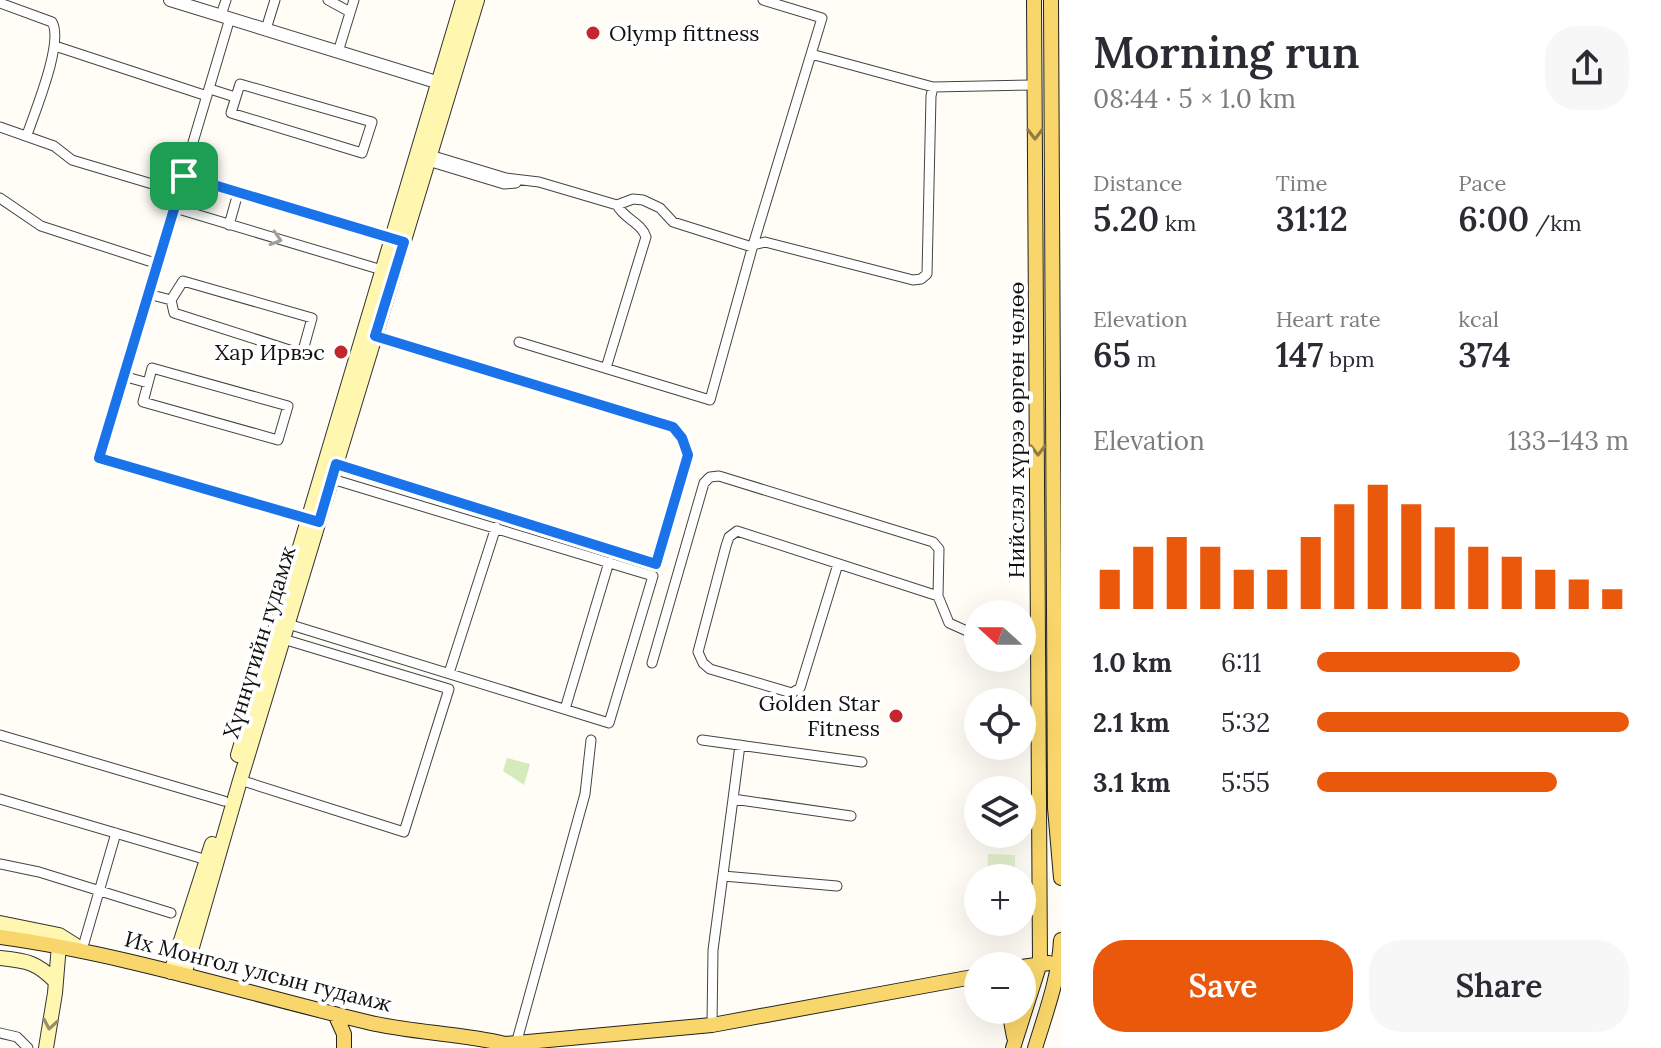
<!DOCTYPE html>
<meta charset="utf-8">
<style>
body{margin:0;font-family:Lora,serif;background:#f7f7f7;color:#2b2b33;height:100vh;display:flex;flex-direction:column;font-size:30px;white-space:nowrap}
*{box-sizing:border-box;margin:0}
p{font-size:26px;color:#7c7c81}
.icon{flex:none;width:44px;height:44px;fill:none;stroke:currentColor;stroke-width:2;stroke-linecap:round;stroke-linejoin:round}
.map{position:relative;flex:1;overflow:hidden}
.details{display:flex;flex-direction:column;background:#fff;width:600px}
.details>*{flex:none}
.needle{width:52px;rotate:291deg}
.controls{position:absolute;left:964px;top:600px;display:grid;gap:16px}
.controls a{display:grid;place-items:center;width:72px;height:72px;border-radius:50%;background:#fff;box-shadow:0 8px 32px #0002;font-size:40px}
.pin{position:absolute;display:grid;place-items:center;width:68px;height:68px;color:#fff;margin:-34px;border-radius:16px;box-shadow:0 4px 12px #0006}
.round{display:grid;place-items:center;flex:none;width:84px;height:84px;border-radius:32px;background:#f7f7f7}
.summary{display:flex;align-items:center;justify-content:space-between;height:136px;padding:0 32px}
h1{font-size:44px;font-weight:600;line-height:60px}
.metrics{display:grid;grid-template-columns:repeat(3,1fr);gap:12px;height:136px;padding:8px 32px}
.metrics div{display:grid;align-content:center}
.metrics b{font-size:34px;font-weight:600}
.metrics small{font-size:22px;font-weight:400}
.metrics p{font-size:22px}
.chart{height:224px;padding:16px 32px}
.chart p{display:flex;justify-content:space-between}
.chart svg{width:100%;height:144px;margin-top:8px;stroke:#ea580c;stroke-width:6}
.cta{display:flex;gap:16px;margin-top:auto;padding:16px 32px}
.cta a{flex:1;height:92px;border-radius:32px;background:#ea580c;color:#fff;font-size:32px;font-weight:600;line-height:92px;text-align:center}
.cta a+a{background:#f7f7f7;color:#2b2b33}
ul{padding:0 32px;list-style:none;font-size:26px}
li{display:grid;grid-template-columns:128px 96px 1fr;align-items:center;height:60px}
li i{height:20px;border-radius:10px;background:#ea580c}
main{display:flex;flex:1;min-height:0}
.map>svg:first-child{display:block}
</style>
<main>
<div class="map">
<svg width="1061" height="1048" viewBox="0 0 1061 1048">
<rect width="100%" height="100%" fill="#fffdf5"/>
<!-- green -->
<path fill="#d5ebbd" d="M 507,758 L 530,764 L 524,785 L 503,771 Z"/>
<!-- pitch -->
<path fill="#e6f2cf" d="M 988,854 L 1015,855 L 1015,878 L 987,878 Z"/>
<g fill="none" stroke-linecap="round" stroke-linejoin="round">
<defs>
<path id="minor" d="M 328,0 L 350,12
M 0,3 L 52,22 C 64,42 35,111 27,135
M 221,15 L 226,0
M 230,18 L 99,458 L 311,520
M 266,29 L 275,0
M 55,46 L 207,96
M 338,52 L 354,0
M 811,54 L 933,87
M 240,84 L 372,122 L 362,153 L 231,113 Z
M 210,89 L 235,97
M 0,127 L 54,146 L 72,160 L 179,192
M 430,155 L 506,178 L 539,182 L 617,205 L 633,199 L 643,200 L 660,208 L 673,222 L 752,247
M 428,161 L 504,184 L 516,183
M 184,176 L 395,239
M 0,198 L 41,226 L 158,264
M 175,208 L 382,270
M 229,225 L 238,193
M 753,245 L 765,242 L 913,280 L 921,279 L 927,274 L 931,96 L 933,87 L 1035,85
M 183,281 L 312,318 L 302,354 L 174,313 L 171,300 Z
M 148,294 L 171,300
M 519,342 L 710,400 L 753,245 L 822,18 L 763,0
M 152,368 L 288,406 L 278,440 L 143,402 Z
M 606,368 L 646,237 C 641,222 624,219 617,205
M 123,376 L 148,383
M 336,464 L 656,564 L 688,455 L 682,438 L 673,427 L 375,336
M 838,564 L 800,688 L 792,693 L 710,669 L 703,663 L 698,652 L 726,546 L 729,537 L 737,531 L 938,596 L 949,623 L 978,636
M 288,624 L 609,723 L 653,576 L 332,479
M 1022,648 L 1040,649
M 652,663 L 704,483 L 710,477 L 719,476 L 933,542 L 939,549 L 938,596
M 449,673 L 496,527
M 565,709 L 609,562
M 0,735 L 224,801
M 702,740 L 862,762
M 240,780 L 404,832 L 449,689 L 283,639
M 0,799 L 207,860
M 733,799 L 740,745
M 0,864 L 39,872 L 171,913
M 723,876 L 837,886
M 82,950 L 116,833
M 712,1025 L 713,950 L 733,799 L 851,816
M 0,1033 L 17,1037 L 28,1048
M 516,1044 L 585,794 L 591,740"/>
<path id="tertiary" d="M 170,0 L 446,85"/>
<path id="secondary" d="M 238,755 L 463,0
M 0,923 L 59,935 L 75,945
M 0,958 C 27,961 37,962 56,982
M 171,972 L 212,844
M 184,975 L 239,784 L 477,0
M 46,1048 L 55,993 L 59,945"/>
<path id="primary" d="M 1051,0 L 1055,808 L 1061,878
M 0,937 C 125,954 245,993 367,1022 C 412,1033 460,1033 505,1044 L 712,1025 L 978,976
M 1022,967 L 1049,963
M 1009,1010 L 1014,1037
M 335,1014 L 344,1034 L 344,1048
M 1013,1048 L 1040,963 L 1034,0
M 1035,1048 C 1046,1012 1059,978 1061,940"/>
</defs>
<!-- minor casing -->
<use href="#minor" stroke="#444" stroke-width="11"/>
<!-- tertiary casing -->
<use href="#tertiary" stroke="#444" stroke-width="14"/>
<!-- secondary casing -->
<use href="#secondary" stroke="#333" stroke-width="16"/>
<!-- primary casing -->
<use href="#primary" stroke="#222" stroke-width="16"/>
<!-- minor -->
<use href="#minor" stroke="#fff" stroke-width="9"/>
<!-- tertiary -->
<use href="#tertiary" stroke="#fff" stroke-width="12"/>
<!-- secondary -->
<use href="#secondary" stroke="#fff6b0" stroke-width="14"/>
<!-- primary -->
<use href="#primary" stroke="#f9d66b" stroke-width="14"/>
</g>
<!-- one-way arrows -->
<defs><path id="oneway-chevron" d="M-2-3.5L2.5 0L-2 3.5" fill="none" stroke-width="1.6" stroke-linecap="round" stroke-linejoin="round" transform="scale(2)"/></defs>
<g stroke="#917d42">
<use href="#oneway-chevron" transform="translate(1035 134) rotate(90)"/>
<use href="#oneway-chevron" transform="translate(1038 450) rotate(90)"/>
</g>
<use stroke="#a0a0a0" href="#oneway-chevron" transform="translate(276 239) rotate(17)"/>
<use stroke="#948f68" href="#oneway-chevron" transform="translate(50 1024) rotate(100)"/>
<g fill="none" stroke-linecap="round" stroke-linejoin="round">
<defs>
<path id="route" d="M 184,176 L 404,242 L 375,336 L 673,427 L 682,438 L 688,455 L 656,564 L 336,464 L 319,522 L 99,458 Z"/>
</defs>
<!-- route casing -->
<use href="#route" stroke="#fff" stroke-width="16"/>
<!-- route -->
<use href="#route" stroke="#1a73e8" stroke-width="10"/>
</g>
<!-- markers -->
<g fill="#c4262e" stroke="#fff" stroke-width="3">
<circle cx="593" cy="33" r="8"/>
<circle cx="341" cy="352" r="8"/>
<circle cx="896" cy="716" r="8"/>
</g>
<g text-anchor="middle" stroke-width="8" stroke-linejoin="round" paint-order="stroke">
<!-- poi labels -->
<g font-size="22" fill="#111" stroke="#fff" text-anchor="end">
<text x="609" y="41" text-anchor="start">Olymp fittness</text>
<text x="325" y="360">Хар Ирвэс</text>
<text x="880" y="711">Golden Star<tspan x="880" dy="25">Fitness</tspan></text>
</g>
<!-- street labels -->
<g font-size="22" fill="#111" stroke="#fff">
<text transform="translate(1016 430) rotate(-90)" y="8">Нийслэл хүрээ өргөн чөлөө</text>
<text transform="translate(259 642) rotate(-73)" y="8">Хүннүгийн гудамж</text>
<text transform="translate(258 971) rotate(14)" y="8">Их Монгол улсын гудамж</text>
</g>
</g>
</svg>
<div class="controls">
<a><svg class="needle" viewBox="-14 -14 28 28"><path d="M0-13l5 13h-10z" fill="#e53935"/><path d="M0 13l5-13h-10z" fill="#7c7c81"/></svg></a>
<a><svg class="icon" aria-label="locate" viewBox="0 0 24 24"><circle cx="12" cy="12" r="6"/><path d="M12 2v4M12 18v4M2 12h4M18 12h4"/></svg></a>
<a><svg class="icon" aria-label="layers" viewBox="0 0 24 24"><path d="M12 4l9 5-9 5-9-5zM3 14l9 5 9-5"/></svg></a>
<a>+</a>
<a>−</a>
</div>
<div class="pin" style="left:184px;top:176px;background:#1e9e55"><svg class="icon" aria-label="arrive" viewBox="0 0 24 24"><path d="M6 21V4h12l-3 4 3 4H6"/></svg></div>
</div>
<section class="details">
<div class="summary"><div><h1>Morning run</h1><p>08:44 · 5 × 1.0 km</p></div><a class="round"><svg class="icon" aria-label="share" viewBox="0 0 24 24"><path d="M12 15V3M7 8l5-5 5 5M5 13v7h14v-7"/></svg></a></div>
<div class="metrics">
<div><p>Distance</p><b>5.20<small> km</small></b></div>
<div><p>Time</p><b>31:12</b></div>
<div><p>Pace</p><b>6:00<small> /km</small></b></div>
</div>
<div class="metrics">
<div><p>Elevation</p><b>65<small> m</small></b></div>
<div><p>Heart rate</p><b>147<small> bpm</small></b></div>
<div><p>kcal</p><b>374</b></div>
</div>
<div class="chart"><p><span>Elevation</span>133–143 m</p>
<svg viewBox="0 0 160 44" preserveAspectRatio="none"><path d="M5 44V32M15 44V25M25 44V22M35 44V25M45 44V32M55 44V32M65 44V22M75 44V12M85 44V6M95 44V12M105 44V19M115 44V25M125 44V28M135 44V32M145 44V35M155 44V38"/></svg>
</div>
<ul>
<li><b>1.0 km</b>6:11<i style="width:65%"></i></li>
<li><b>2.1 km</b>5:32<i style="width:100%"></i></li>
<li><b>3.1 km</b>5:55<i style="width:77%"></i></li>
</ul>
<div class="cta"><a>Save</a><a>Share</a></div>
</section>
</main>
